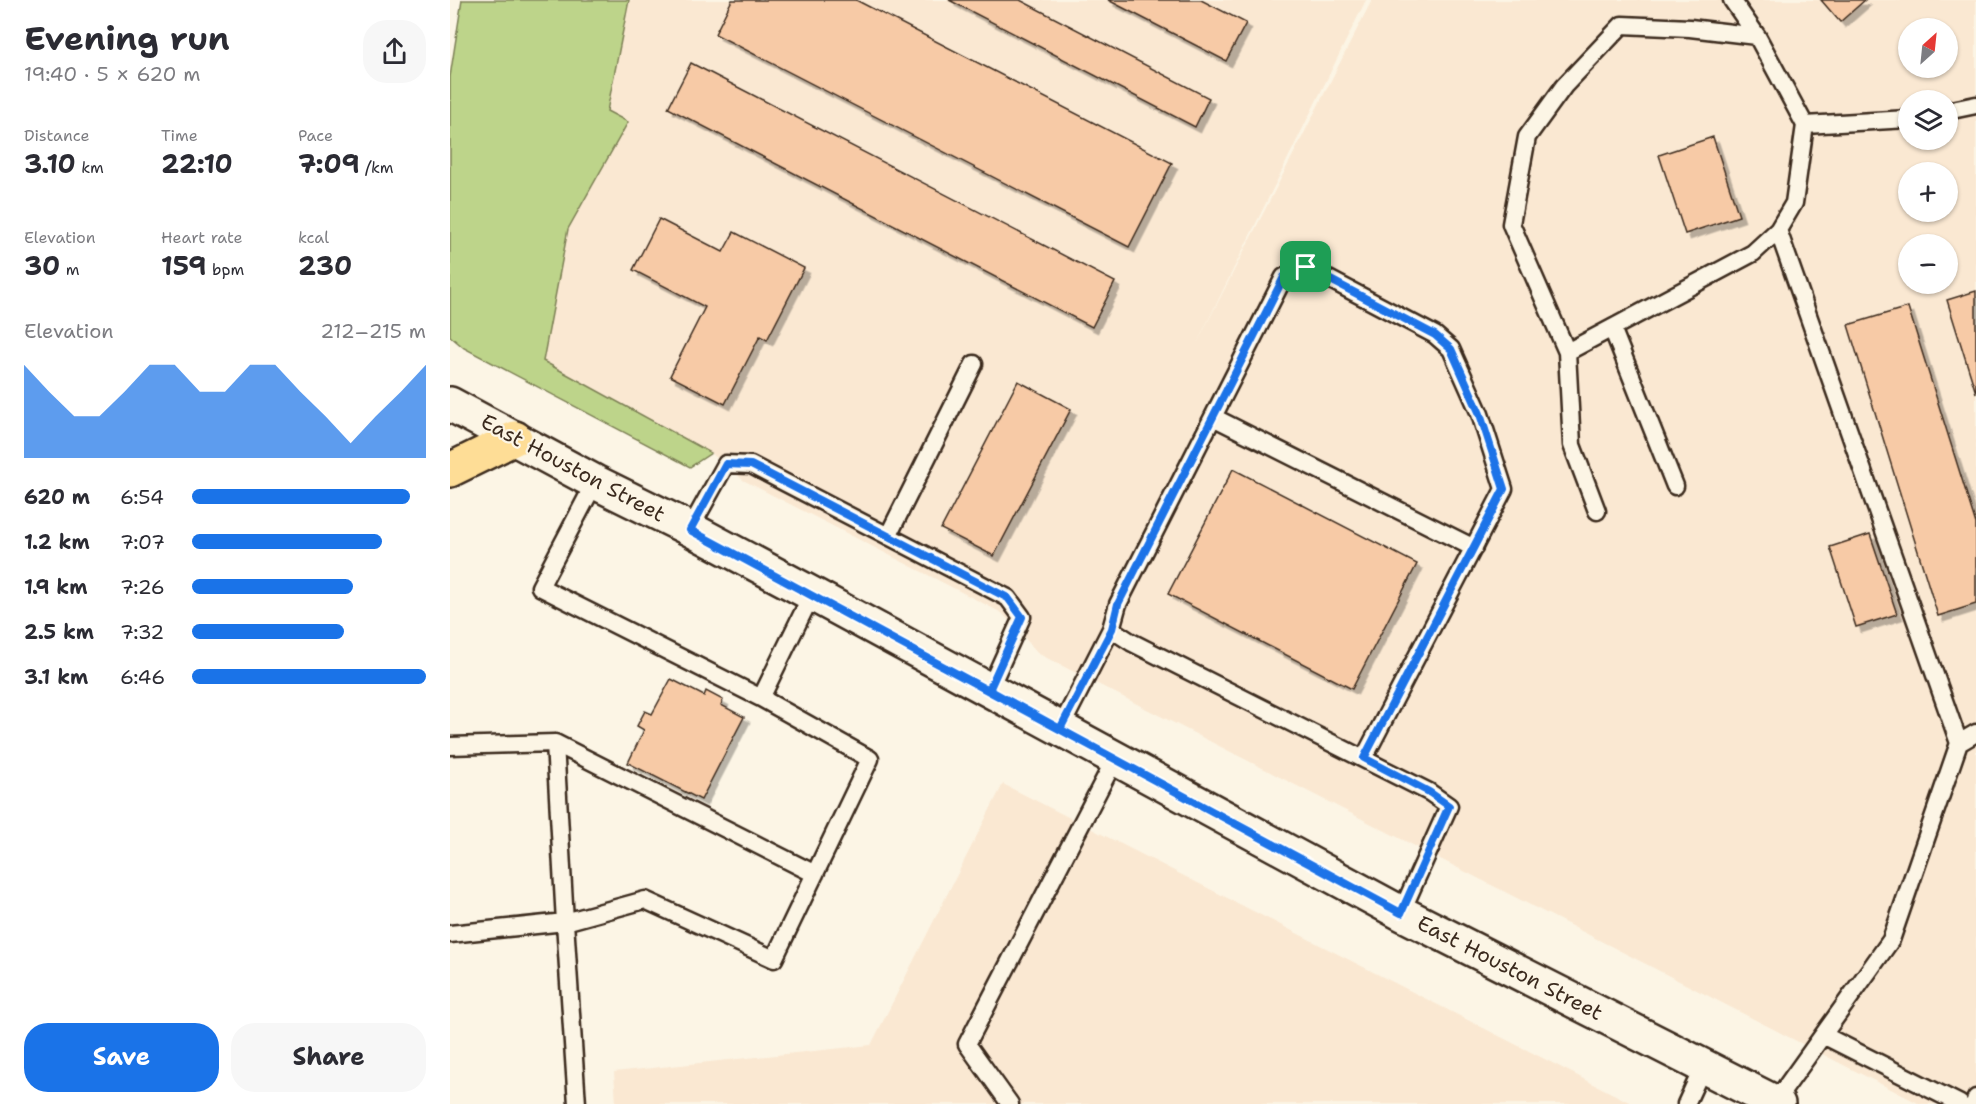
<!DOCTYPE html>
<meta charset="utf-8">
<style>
body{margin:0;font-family:"Shantell Sans",sans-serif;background:#f7f7f7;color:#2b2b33;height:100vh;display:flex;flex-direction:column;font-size:22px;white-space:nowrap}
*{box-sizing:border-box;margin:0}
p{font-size:20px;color:#7c7c81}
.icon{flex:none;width:33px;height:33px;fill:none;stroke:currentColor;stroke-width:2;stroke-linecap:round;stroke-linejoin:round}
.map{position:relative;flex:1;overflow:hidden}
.drawer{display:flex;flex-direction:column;background:#fff;width:450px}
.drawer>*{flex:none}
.needle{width:39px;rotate:27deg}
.controls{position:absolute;left:1448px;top:18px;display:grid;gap:12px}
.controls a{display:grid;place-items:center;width:60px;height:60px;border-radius:50%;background:#fff;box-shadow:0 2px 4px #0004;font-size:30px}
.pin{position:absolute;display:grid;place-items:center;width:51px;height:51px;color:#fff;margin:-26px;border-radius:12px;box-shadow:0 3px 9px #0006}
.round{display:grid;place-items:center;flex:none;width:63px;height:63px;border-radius:24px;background:#f7f7f7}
.headline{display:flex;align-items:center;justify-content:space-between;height:102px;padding:0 24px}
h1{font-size:33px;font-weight:700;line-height:45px}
.stats{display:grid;grid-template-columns:repeat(3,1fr);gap:9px;height:102px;padding:6px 24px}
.stats div{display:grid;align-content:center}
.stats b{font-size:26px;font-weight:700}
.stats small{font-size:16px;font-weight:400}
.stats p{font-size:16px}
.chart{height:168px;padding:12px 24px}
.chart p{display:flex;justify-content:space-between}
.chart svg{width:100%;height:108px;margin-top:6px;fill:#1a73e8;opacity:.7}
.primary-button{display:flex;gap:12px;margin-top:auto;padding:12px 24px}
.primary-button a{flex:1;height:69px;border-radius:24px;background:#1a73e8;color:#fff;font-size:24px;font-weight:700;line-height:69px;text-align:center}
.primary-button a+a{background:#f7f7f7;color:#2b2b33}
ul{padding:0 24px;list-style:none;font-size:20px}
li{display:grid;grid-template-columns:96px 72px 1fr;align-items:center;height:45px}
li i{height:15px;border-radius:8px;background:#1a73e8}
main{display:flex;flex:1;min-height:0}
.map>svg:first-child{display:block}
</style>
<main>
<section class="drawer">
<div class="headline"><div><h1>Evening run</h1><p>19:40 · 5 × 620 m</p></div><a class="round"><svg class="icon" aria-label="share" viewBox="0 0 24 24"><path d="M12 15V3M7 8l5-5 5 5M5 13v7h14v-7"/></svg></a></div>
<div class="stats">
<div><p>Distance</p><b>3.10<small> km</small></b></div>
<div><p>Time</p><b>22:10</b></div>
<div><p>Pace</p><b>7:09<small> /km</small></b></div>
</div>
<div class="stats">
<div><p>Elevation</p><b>30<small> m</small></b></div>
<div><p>Heart rate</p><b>159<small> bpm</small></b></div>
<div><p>kcal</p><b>230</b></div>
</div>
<div class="chart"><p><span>Elevation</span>212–215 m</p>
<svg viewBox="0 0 160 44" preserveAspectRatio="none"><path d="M0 44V6L10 17L20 27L30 27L40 17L50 6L60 6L70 17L80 17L90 6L100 6L110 17L120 27L130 38L140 27L150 17L160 6V44z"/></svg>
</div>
<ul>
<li><b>620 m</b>6:54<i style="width:93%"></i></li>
<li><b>1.2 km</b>7:07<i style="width:81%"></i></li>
<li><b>1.9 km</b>7:26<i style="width:69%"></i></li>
<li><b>2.5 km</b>7:32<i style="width:65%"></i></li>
<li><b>3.1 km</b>6:46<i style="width:100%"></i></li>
</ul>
<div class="primary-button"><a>Save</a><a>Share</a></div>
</section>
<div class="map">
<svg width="1526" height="1104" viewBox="0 0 1526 1104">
<defs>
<filter id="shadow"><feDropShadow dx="5.5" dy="5.5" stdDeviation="0" flood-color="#0004"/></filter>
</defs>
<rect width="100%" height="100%" fill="#fcf5e5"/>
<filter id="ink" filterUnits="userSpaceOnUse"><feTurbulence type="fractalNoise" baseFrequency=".0167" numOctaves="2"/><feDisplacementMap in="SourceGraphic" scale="12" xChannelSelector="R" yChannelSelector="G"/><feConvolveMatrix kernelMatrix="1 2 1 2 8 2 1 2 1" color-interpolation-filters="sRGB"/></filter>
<g filter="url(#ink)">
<!-- built -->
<path fill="#fae8d2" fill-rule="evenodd" d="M 179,0 L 916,0 L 747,343 L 922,0 L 1526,0 L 1526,1104 L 1470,1104 L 589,654 L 552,613 L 293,480 L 261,453 L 93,361 L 118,229 L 178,122 L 157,111 ZM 1458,28 L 1497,28 L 1497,68 L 1458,68 ZM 1458,100 L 1497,100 L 1497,140 L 1458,140 ZM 1458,172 L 1497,172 L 1497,212 L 1458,212 ZM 1458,244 L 1497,244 L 1497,284 L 1458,284 Z
M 553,784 L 1183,1104 L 166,1104 L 164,1072 L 421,1045 Z"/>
<!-- green -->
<path fill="#bdd48a" stroke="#7c7f54" stroke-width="1.5" d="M 12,0 L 179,0 L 157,111 L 178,122 L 118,229 L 93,361 L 261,453 L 240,467 L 14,348 L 0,336 L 0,77 Z"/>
<!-- building -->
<path fill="#f7caa6" stroke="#3b2a1e" stroke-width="1.5" filter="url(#shadow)" d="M 282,0 L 406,0 L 722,163 L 679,247 L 265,34 Z
M 499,0 L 570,0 L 759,98 L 745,127 Z
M 658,0 L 751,0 L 796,23 L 776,61 Z
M 1371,0 L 1415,0 L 1390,22 Z
M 241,63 L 665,282 L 642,327 L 218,108 Z
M 1263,137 L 1289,216 L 1235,234 L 1209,155 Z
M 209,219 L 273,252 L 284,232 L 354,268 L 317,340 L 310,336 L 275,404 L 220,376 L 255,307 L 183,270 Z
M 1526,291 L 1526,393 L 1497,300 Z
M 1458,307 L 1526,524 L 1526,604 L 1488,616 L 1398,325 Z
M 568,381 L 621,409 L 544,556 L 491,529 Z
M 783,469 L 967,564 L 902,689 L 718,594 Z
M 1420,534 L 1447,614 L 1406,627 L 1380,547 Z
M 221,679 L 254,696 L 256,691 L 273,700 L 271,705 L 294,717 L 251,800 L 178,763 L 194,730 L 187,726 L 195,711 L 202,714 Z"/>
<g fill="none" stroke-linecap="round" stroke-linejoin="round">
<defs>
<path id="service" d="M 1497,111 L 1526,105
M 1355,125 L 1458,119
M 1328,230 L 1509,743
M 1162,328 L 1225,486
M 1117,352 L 1061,224 L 1077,137 L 1114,86 L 1172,25 L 1240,28 L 1307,36
M 763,417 L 1024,548
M 1147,511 L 1122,445 L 1117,352 L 1303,253 L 1328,230 L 1344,203 L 1355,125 L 1307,36 L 1282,0
M 240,529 L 276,464 L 301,465 L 558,598 L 572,617 L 539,690
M 438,536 L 524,364
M 661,629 L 681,642 L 979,792 L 999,806 L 951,913
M 311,698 L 362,594
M 610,729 L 661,629 L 668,604 L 834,277 L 856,267 L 985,335 L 1001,349 L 1030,414 L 1054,489 L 914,758
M 105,743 L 365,874
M 0,746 L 105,743 L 115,922 L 0,934
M 1373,1035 L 1510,1104
M 1325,1102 L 1441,940 L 1509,743 L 1526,733
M 127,1104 L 115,922 L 195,900 L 324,959 L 420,759 L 311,698 L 90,587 L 145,482
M 560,1104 L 517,1044 L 665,759
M 1236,1104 L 1253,1067
M 1524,1104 L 1526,1098"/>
<path id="tertiary" d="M 0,404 L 145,482 L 240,529 L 362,594 L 951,913 L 1328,1104"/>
<path id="primary" d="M 0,470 L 65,438"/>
</defs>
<!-- service casing -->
<use href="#service" stroke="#3b2a1e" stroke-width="21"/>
<!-- tertiary casing -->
<use href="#tertiary" stroke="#3b2a1e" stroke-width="38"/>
<!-- primary casing -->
<use href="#primary" stroke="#3b2a1e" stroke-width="38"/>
<!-- service -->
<use href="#service" stroke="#fcf5e5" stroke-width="16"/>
<!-- tertiary -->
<use href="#tertiary" stroke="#fcf5e5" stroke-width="33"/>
<!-- primary -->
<use href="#primary" stroke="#fedd96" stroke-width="33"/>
</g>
</g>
<g fill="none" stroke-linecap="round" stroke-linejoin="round" filter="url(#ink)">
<defs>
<path id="route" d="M 856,267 L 834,277 L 668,604 L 662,629 L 610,729 L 539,690 L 572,617 L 558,598 L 301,465 L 276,464 L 240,530 L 951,913 L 999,806 L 979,792 L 914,758 L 1054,489 L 1030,414 L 1001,349 L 985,335 L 856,267"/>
</defs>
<!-- route casing -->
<use href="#route" stroke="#fff" stroke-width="12"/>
<!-- route -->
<use href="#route" stroke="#1a73e8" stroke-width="8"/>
</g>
<g text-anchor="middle" stroke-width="4.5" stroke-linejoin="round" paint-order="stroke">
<!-- street labels -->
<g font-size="21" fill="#3b2a1e" stroke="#fcf5e5">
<text transform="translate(123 468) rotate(28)" y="7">East Houston Street</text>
<text transform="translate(1060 968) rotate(27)" y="7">East Houston Street</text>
</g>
</g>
</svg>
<div class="controls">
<a><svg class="needle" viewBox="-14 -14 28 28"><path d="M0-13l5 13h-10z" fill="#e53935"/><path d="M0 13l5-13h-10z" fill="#7c7c81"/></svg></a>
<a><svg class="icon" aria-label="layers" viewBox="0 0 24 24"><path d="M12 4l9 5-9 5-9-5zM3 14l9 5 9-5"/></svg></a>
<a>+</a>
<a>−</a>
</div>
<div class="pin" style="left:856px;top:267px;background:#1e9e55"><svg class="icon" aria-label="arrive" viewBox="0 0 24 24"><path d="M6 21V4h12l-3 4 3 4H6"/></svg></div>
</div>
</main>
